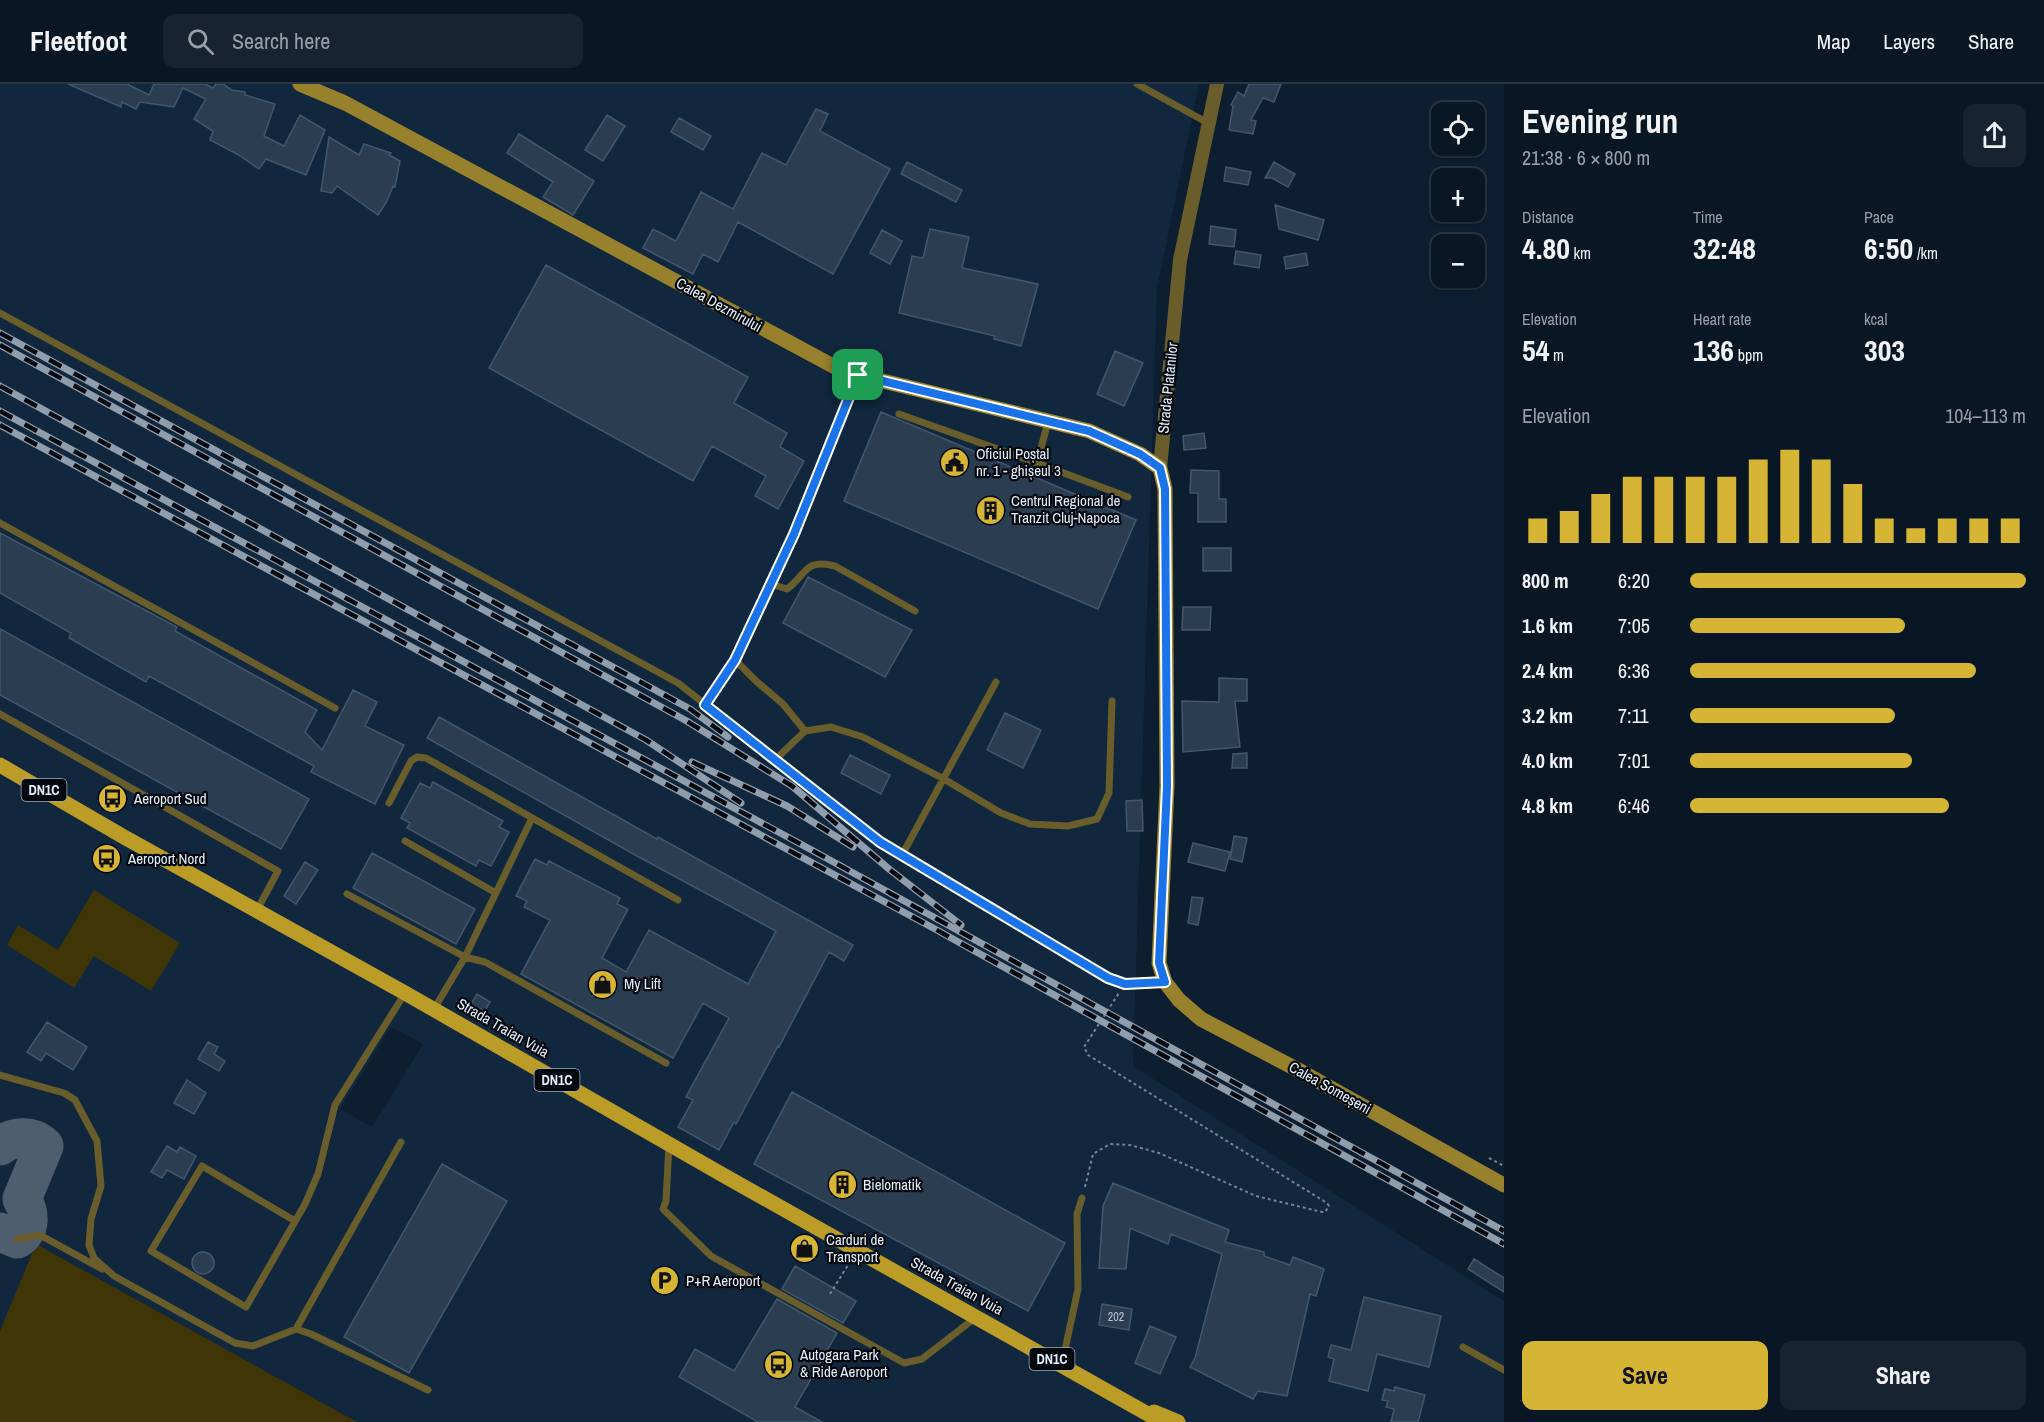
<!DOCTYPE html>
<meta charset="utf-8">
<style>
body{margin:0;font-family:"Archivo Narrow",sans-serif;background:#172331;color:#f1f3f6;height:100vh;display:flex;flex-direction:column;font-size:22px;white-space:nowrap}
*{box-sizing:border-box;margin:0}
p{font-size:20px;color:#999fa6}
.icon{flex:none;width:33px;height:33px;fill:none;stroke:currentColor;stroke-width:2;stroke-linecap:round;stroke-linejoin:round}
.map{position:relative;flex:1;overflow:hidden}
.drawer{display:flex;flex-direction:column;background:#091624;width:540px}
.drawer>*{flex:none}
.buttons{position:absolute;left:1431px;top:18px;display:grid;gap:12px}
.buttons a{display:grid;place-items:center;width:54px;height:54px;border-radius:12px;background:#091624;box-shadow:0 2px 4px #0004,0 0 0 2px #293541;font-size:30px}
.pin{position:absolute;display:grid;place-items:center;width:51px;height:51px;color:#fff;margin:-26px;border-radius:12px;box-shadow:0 3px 9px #0006}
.round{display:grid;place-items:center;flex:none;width:63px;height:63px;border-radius:12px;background:#172331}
.headline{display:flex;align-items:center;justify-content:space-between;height:102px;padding:0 18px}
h1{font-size:33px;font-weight:800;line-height:45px}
.stats{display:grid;grid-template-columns:repeat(3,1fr);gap:9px;height:102px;padding:6px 18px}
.stats div{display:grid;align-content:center}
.stats b{font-size:30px;font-weight:800}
.stats small{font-size:16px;font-weight:400}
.stats p{font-size:16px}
.chart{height:168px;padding:12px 18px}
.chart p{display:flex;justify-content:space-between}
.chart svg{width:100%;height:108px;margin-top:6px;stroke:#d6b534;stroke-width:6}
.primary-button{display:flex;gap:12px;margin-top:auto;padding:12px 18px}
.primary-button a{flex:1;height:69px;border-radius:12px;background:#d6b534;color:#111;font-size:24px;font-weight:800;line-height:69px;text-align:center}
.primary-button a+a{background:#172331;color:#f1f3f6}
ul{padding:0 18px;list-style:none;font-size:20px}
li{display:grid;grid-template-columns:96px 72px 1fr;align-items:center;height:45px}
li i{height:15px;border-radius:8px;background:#d6b534}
header{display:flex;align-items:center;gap:36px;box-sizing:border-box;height:84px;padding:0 30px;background:#091624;border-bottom:2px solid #293541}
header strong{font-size:28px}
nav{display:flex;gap:33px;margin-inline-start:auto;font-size:21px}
.search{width:420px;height:54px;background:#172331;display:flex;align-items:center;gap:15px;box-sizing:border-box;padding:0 21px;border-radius:12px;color:#999fa6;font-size:22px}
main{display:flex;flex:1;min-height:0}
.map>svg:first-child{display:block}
</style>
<header>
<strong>Fleetfoot</strong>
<div class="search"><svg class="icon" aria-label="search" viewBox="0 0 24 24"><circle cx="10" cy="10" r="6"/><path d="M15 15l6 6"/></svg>Search here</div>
<nav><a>Map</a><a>Layers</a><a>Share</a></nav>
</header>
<main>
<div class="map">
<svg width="1504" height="1338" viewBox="0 0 1504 1338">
<rect width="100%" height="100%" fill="#0c1e30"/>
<!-- built -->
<path fill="#10273e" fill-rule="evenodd" d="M 0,0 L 1199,0 L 1157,205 L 1133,982 L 1504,1217 L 1504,1338 L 0,1338 ZM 391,943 L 423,960 L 372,1043 L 340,1025 Z"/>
<!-- green -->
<path fill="#403507" d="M 94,806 L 180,859 L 151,907 L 94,872 L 74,904 L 7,861 L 18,841 L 58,866 Z
M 36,1160 L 357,1338 L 0,1338 L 0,1247 Z"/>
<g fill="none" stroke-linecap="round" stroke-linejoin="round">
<!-- taxiway -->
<path stroke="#4e5e6e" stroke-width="39" d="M 0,1062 C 13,1052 31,1050 44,1062 L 22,1115 C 30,1128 32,1146 17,1155 L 0,1148"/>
</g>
<!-- building -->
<path fill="#2b3d51" stroke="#43576c" stroke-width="1.5" d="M 68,0 L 127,0 L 149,11 L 154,0 L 205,0 L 213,4 L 216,0 L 223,0 L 232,6 L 245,8 L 245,11 L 275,20 L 264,52 L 284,62 L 300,31 L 325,46 L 306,91 L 266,75 L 259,85 L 237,70 L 210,56 L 213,47 L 194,35 L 206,15 L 183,4 L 174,23 L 140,18 L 136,25 L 122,18 L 121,23 Z
M 1249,0 L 1281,0 L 1274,18 L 1263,14 L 1251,36 L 1256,37 L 1253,50 L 1229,46 L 1233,22 L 1231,21 L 1238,8 L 1244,12 Z
M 816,25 L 828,30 L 820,47 L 890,85 L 833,190 L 738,138 L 718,178 L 703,170 L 693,190 L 643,164 L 653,145 L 676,157 L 701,108 L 733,125 L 762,69 L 786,81 Z
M 607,31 L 625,42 L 603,77 L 585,66 Z
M 679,34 L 711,52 L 703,66 L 671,48 Z
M 519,50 L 594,97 L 573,131 L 543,113 L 553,98 L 507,69 Z
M 329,53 L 359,71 L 364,60 L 391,69 L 389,71 L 400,77 L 395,103 L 393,102 L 387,117 L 378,131 L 337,102 L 332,109 L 321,107 Z
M 907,78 L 962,106 L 956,118 L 901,90 Z
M 1274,78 L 1295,90 L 1288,103 L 1272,94 L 1265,94 Z
M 1226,83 L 1251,88 L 1248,101 L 1224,97 Z
M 1275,121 L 1324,136 L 1318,156 L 1279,145 Z
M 1211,142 L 1236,146 L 1234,163 L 1209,160 Z
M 930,145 L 969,153 L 962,184 L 1038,200 L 1021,262 L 994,255 L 995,252 L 899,229 L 912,172 L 923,174 Z
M 882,146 L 902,157 L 890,180 L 870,169 Z
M 1236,167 L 1261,171 L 1259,184 L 1234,180 Z
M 1306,169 L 1308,181 L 1286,185 L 1284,173 Z
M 546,181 L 748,293 L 734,319 L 787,349 L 780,363 L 804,377 L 778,425 L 755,412 L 766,392 L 712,362 L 693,397 L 489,284 Z
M 1115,267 L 1143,279 L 1124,322 L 1097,310 Z
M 881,328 L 1136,436 L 1098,525 L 844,417 Z
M 1204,349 L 1206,364 L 1184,366 L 1183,352 Z
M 1191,386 L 1219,387 L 1219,415 L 1226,415 L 1226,438 L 1198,438 L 1198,409 L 1190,409 Z
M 0,449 L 177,543 L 175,547 L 317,626 L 305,648 L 322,666 L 353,606 L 377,618 L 365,642 L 404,661 L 375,720 L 311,688 L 314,682 L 149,592 L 146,598 L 69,554 L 71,549 L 0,509 Z
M 1203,464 L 1231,464 L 1231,487 L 1203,487 Z
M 808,493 L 912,546 L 885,593 L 783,539 Z
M 1183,523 L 1211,523 L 1210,546 L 1182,546 Z
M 0,545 L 309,715 L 281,765 L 0,611 Z
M 1219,594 L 1247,595 L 1247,617 L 1235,617 L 1240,663 L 1183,668 L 1182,617 L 1219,618 Z
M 1005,629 L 1041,646 L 1023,684 L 987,666 Z
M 439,633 L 657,755 L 658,753 L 853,861 L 844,877 L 829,868 L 779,963 L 778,962 L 736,1040 L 734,1038 L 719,1066 L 678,1043 L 693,1016 L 686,1013 L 729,934 L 703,919 L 673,974 L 521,890 L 550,836 L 524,823 L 527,817 L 516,812 L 535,775 L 547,781 L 549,777 L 620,814 L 617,820 L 628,825 L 602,874 L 626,888 L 649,846 L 748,900 L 776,847 L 637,772 L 427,654 Z
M 1247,669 L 1247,684 L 1232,684 L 1233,670 Z
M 850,671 L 890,691 L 881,710 L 841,689 Z
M 433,698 L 503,737 L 499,743 L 509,748 L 491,782 L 479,776 L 476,782 L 407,744 L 410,739 L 401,734 L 420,699 L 430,704 Z
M 1142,716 L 1143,747 L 1127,747 L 1126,717 Z
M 1234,752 L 1247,754 L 1242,778 L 1230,775 Z
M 1193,759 L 1230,768 L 1225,787 L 1188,778 Z
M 372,769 L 475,825 L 456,860 L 353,804 Z
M 305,778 L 318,786 L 296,820 L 284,812 Z
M 1192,813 L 1203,814 L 1198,841 L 1188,839 Z
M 477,910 L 490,918 L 479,936 L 466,928 Z
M 47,938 L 87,963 L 73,986 L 46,969 L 41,977 L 27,968 Z
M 208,958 L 218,963 L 214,970 L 225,977 L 219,987 L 198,975 Z
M 187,996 L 206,1009 L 194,1030 L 174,1019 Z
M 792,1008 L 1065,1159 L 1028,1227 L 754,1080 Z
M 167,1062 L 177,1068 L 180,1063 L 196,1072 L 184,1095 L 167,1086 L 162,1094 L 151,1088 Z
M 442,1080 L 507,1117 L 409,1289 L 344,1253 Z
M 1113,1099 L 1229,1146 L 1225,1158 L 1264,1168 L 1264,1172 L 1290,1181 L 1293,1173 L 1324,1185 L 1316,1212 L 1310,1210 L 1287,1312 L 1258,1307 L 1253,1315 L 1190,1283 L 1195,1274 L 1222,1170 L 1171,1150 L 1168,1160 L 1130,1144 L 1126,1185 L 1099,1184 L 1103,1122 Z
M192 1179a11 11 0 1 1 22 0a11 11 0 1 1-22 0Z
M 1474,1175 L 1504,1194 L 1504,1208 L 1468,1185 Z
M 795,1182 L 856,1217 L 843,1239 L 782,1205 Z
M 1364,1213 L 1441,1232 L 1429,1283 L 1377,1270 L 1368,1307 L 1329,1297 L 1334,1275 L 1328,1273 L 1331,1261 L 1351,1266 Z
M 777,1215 L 837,1249 L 795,1323 L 822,1338 L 758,1338 L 679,1293 L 695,1265 L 734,1287 Z
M 1102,1220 L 1132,1225 L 1129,1246 L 1099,1241 Z
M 1150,1242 L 1176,1253 L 1160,1290 L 1135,1279 Z
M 1395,1303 L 1425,1311 L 1418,1338 L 1391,1338 L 1394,1325 L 1386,1323 L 1388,1317 L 1382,1316 L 1385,1305 L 1394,1307 Z"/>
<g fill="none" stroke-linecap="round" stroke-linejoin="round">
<!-- path -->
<path stroke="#758493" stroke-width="2" stroke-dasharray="3 3" stroke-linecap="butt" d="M 1489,1074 L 1504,1082
M 1085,1103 L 1093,1070 L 1110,1060 L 1130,1061 L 1159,1069 L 1256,1112 L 1322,1128 L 1325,1128 L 1329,1122 L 1327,1119 L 1088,971 L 1084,963 L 1119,909
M 830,1210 L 848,1181"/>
<!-- lane -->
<path stroke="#6a5d2c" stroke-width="7" d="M 1137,0 L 1208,39
M 0,229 L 678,599 L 880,758 L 1108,894 L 1125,900 L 1165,898
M 899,330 L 1037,379 L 1048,338
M 1037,379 L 1128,413
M 0,439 L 335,624
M 771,500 L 787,505 C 807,490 805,474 835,482 L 915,527
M 735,576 L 756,597 L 783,620 L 805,647
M 706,621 L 735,576 L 794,450 L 858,292
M 0,630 L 278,787 L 257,826
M 775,676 L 805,647 L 831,643 L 863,653 L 944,695 L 1001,729 L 1030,740 L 1068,742 L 1097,735 L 1109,709 L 1112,617
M 389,719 L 411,677 L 417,673 L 426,674 L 678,816
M 405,757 L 496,809
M 902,771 L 996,598
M 347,810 L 465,873 L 485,878 L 666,979
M 434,925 L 465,873 L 532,734
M 0,991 L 64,1009 L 75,1016 L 97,1057 L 101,1102 L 91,1135 L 89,1161 L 94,1174 L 114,1192 L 235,1259 L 253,1262 L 296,1245 L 311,1250 L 428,1306
M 669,1060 L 666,1117 L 663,1125 L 711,1172 L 904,1279 L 922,1275 L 975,1234
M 295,1137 L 202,1082 L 151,1167 L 246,1223 L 305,1120 L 318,1090 L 335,1021 L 405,909
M 17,1155 L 40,1151 L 102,1185
M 296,1245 L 401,1058
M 1463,1263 L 1504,1286
M 1062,1280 L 1078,1205 L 1077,1130 L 1082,1114"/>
<!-- street -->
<path stroke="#6a5d2c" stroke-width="14" d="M 1160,384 L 1180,176 L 1217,0"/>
<!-- secondary -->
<path stroke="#97812c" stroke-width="15" d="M 300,0 L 345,19 L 833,282 L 858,291 L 1089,347 L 1140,370 L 1160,384 L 1165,405 L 1167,702 L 1159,879 L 1165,898 L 1179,916 L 1201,935 L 1302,988 L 1504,1101"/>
<!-- primary -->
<path stroke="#ba9c27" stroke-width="15" d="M 0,681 L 124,753 L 405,909 L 723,1091 L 1162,1338
M 1154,1328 L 1178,1338"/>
<defs>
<path id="rail" d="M 0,249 L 690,625 L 728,653
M 0,261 L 685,636 L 792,702 L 889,785 L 961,841
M 0,302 L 646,656 L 741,719
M 0,327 L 808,764 L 1504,1147
M 0,341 L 935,845 L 1504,1160
M 692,678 L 787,722 L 853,763"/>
</defs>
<!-- rail casing -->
<use href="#rail" stroke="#8f9dac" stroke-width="7"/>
<!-- rail -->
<use href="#rail" stroke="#03080f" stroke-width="4.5" stroke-dasharray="14" stroke-linecap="butt"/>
</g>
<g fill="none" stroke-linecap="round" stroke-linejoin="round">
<defs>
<path id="route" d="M 858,291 L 1089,347 L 1140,370 L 1160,384 L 1165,405 L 1167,702 L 1159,879 L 1165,898 L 1125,900 L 1108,894 L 880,758 L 705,621 L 735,576 L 794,450 Z"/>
</defs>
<!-- route casing -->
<use href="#route" stroke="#fff" stroke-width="12"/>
<!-- route -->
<use href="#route" stroke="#1a73e8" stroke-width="8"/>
</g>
<!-- icons -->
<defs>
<symbol id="civic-disc" viewBox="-11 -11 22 22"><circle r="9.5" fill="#d6b534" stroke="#03080f"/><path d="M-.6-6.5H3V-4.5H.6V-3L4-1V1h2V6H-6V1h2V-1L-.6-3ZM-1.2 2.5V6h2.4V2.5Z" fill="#111"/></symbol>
<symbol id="building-disc" viewBox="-11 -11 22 22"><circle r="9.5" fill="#d6b534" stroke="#03080f"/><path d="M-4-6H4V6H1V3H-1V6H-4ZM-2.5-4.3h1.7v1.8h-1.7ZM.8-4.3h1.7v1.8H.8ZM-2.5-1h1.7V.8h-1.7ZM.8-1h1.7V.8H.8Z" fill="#111"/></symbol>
<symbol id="bus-disc" viewBox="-11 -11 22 22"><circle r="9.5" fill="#d6b534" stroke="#03080f"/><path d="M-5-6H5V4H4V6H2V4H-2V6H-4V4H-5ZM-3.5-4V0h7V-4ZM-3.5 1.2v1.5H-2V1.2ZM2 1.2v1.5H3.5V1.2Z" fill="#111"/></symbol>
<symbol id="shop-disc" viewBox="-11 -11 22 22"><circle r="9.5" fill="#d6b534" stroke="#03080f"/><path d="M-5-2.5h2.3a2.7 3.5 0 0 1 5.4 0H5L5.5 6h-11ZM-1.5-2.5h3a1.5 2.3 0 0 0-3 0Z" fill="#111"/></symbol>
<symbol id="parking-disc" viewBox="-11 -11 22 22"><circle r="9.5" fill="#d6b534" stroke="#03080f"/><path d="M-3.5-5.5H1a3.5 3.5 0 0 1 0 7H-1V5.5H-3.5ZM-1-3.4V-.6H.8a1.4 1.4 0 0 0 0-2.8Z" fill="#111"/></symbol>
</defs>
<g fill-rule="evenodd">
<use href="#civic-disc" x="938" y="362" width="33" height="33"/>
<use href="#building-disc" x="974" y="410" width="33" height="33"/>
<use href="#bus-disc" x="96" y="698" width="33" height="33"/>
<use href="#bus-disc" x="90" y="758" width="33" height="33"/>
<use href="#shop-disc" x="586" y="884" width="33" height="33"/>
<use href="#building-disc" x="826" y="1084" width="33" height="33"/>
<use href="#shop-disc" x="788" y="1148" width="33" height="33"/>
<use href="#parking-disc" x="648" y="1180" width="33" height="33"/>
<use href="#bus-disc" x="762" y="1264" width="33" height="33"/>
</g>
<g text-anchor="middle" stroke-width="4.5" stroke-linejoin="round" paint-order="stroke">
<!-- number labels -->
<g font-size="12" fill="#b6c2d1">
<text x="1116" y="1237">202</text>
</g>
<!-- shield labels -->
<g fill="#03080f" stroke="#a0aab5" stroke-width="1.5">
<rect x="21.5" y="695" width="45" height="22" rx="4.5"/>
<rect x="534.5" y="985" width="45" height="22" rx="4.5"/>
<rect x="1029.5" y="1264" width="45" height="22" rx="4.5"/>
</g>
<g font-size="14" font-weight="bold" fill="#e4effc">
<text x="44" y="711">DN1C</text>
<text x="557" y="1001">DN1C</text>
<text x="1052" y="1280">DN1C</text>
</g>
<!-- street labels -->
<g font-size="15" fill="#e4effc" stroke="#03080f">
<text transform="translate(719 221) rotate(29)" y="5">Calea Dezmirului</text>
<text transform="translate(1168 304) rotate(-84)" y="5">Strada Platanilor</text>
<text transform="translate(503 944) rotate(30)" y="5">Strada Traian Vuia</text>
<text transform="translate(1330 1004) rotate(29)" y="5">Calea Someșeni</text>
<text transform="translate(957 1202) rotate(29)" y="5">Strada Traian Vuia</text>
</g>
<!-- poi labels -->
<g font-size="15" fill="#e4effc" stroke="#03080f" text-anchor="start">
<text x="976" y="375">Oficiul Poștal<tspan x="976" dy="17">nr. 1 - ghișeul 3</tspan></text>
<text x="1011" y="422">Centrul Regional de<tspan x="1011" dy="17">Tranzit Cluj-Napoca</tspan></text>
<text x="134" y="720">Aeroport Sud</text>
<text x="128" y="780">Aeroport Nord</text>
<text x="624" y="905">My Lift</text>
<text x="863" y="1106">Bielomatik</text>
<text x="826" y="1161">Carduri de<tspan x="826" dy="17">Transport</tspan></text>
<text x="686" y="1202">P+R Aeroport</text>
<text x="800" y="1276">Autogara Park<tspan x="800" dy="17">&amp; Ride Aeroport</tspan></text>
</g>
</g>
</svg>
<div class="buttons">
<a><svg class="icon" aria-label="locate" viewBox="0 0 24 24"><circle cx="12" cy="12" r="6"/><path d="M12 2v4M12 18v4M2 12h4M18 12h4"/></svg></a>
<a>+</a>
<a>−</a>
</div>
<div class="pin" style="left:858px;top:291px;background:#1e9e55"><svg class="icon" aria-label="arrive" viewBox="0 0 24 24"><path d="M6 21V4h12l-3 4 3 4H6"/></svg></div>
</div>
<section class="drawer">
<div class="headline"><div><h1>Evening run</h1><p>21:38 · 6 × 800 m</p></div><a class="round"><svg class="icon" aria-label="share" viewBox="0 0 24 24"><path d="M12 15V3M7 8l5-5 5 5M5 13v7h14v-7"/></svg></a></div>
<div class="stats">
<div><p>Distance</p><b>4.80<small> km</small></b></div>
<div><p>Time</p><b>32:48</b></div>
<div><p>Pace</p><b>6:50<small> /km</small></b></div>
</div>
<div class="stats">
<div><p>Elevation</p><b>54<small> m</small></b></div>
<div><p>Heart rate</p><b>136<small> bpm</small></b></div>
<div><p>kcal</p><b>303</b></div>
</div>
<div class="chart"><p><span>Elevation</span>104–113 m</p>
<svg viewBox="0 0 160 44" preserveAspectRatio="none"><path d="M5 44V34M15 44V31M25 44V24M35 44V17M45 44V17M55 44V17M65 44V17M75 44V10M85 44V6M95 44V10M105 44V20M115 44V34M125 44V38M135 44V34M145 44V34M155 44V34"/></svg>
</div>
<ul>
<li><b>800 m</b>6:20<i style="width:100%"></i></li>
<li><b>1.6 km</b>7:05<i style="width:64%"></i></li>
<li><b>2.4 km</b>6:36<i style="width:85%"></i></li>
<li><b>3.2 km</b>7:11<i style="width:61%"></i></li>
<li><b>4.0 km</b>7:01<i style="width:66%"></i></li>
<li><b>4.8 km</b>6:46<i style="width:77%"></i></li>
</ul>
<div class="primary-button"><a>Save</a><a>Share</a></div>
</section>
</main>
